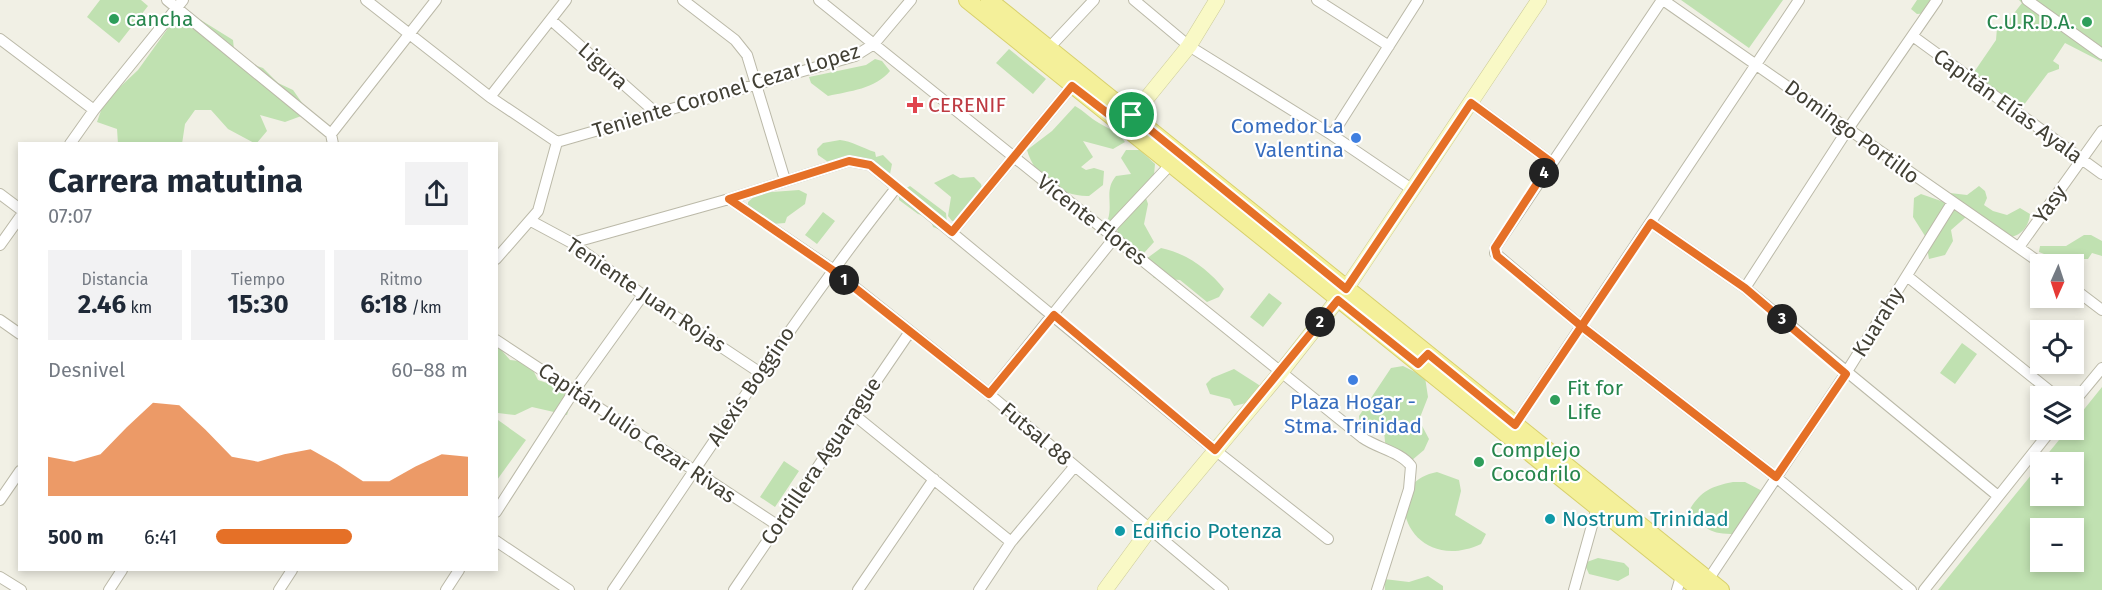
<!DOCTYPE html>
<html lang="es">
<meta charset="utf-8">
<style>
body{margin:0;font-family:"Fira Sans",sans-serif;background:#f2f2f3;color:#1f2937;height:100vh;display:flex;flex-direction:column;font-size:22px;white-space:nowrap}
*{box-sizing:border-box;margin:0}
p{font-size:20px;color:#747a83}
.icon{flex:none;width:33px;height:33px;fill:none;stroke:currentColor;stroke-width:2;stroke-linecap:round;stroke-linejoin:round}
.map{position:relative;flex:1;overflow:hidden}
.details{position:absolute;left:18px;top:142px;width:480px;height:429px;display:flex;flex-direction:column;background:#fff;border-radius:0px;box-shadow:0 3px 9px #0003}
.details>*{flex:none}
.needle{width:39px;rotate:183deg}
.fabs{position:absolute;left:2030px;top:254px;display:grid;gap:12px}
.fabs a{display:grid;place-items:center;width:54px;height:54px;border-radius:0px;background:#fff;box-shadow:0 3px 9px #0003;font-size:30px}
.pin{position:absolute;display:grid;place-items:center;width:51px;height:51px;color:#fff;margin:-26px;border:3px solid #fff;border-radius:50%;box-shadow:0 2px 6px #0007}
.km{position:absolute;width:30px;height:30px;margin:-15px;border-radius:50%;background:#222;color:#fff;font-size:16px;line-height:30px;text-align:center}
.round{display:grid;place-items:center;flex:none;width:63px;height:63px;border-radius:0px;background:#f2f2f3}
.headline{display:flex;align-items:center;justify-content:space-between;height:102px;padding:0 30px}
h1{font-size:33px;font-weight:700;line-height:45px}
.figures{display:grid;grid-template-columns:repeat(3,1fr);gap:9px;height:102px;padding:6px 30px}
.figures div{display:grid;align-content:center;border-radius:0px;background:#f2f2f3;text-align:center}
.figures b{font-size:26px;font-weight:700}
.figures small{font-size:16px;font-weight:400}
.figures p{font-size:16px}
.chart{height:168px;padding:12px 30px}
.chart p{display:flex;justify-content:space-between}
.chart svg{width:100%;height:108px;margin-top:6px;fill:#e57027;opacity:.7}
ul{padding:0 30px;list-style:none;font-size:20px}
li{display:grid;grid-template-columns:96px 72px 1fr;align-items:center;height:45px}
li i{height:15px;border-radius:8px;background:#e57027}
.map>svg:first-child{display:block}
</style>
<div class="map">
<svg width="2102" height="590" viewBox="0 0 2102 590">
<rect width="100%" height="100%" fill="#f1f0e5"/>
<!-- green -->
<path fill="#c0e1b1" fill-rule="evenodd" d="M 100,0 L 141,0 L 148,6 L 119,43 L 87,17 Z
M 1681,0 L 1783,0 L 1749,48 Z
M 1917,0 L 1939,0 L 1939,7 L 1929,13 L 1917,14 L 1911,9 Z
M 2019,0 L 2102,0 L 2102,62 L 2065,43 L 2053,61 L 2059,65 L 2059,69 L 2048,73 L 2020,110 L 1970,78 L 1996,40 L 1997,28 L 2008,21 L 2022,3 Z
M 179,13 L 196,17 L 233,40 L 235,59 L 263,68 L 278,83 L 293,90 L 305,107 L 304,115 L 285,122 L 260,115 L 267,131 L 256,144 L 228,129 L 211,110 L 195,110 L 185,124 L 182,144 L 118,144 L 117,129 L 97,122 L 104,102 L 138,70 Z
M 1009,49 L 1046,79 L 1033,94 L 996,63 Z
M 875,59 L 882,61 L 890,71 C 875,89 850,91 828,96 L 811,83 L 809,77 L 866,65 Z
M 1075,106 C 1084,111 1090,118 1099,123 C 1110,130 1117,130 1125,142 L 1113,149 L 1083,141 L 1093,157 L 1081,167 L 1086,170 L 1094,168 L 1104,171 L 1103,185 L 1089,196 C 1061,197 1034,176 1027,150 L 1052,131 Z
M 840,140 C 852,141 862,148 875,152 L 876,157 L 883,155 L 892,164 L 890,174 L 863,167 L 831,164 L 818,155 L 817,149 L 823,143 Z
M 1126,150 L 1140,150 L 1155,164 L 1154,175 L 1143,189 L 1148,204 L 1144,224 L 1154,242 L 1144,253 L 1134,251 L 1118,239 L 1117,225 L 1108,219 C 1113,203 1104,190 1116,176 L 1131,174 L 1121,158 Z
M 953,174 L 960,178 L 974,177 L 981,184 L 984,196 L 961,221 L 952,221 L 948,216 L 951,197 L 934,183 Z
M 910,186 L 946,213 L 947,223 L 938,229 L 933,227 L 930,218 L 918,214 L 899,200 L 899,192 Z
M 1979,186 L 1985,191 L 1987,198 L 1984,205 L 1993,211 L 2007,215 L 2020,208 L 2030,214 C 2028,235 2009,243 1990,234 C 1982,230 1974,222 1967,216 L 1951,230 L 1953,241 L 1945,255 L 1929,259 L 1925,236 L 1913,217 L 1914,198 L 1921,194 L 1944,202 L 1950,193 L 1967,195 Z
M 799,190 L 807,194 L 805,204 L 787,217 L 785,223 L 773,224 L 748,210 L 748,202 L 758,193 Z
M 823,212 L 835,221 L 817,244 L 805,235 Z
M 2084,235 L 2091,235 L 2102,241 L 2102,256 L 2092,253 L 2088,259 L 2077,259 L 2073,264 L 2053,264 L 2049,256 L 2039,252 L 2040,246 L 2066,246 Z
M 1161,248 C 1186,253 1208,269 1224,289 L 1219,297 L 1207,302 L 1180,280 L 1154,278 L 1148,269 L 1146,259 Z
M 1269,293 L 1282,303 L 1263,327 L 1250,317 Z
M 1962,343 L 1977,354 L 1955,384 L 1940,373 Z
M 497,345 L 510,360 L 529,362 L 538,380 L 556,386 L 572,399 L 567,415 L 532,407 L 515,415 L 498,413 Z
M 1403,366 L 1425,377 L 1428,397 L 1419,420 L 1429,439 L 1424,450 L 1411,461 L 1386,452 L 1384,431 L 1360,427 L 1359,416 L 1391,368 Z
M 1234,369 L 1259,385 L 1260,393 L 1254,401 L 1234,406 L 1230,399 L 1210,394 L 1206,384 L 1212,378 Z
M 2102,387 L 2102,590 L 1938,590 L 2040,464 L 2040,495 L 2073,495 L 2073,462 L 2041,462 L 2068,429 L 2073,429 L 2073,423 ZM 2040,528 L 2073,528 L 2073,561 L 2040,561 Z
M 498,420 L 526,440 L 497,480 L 496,421 Z
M 784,461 L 799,471 L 775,507 L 760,497 Z
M 1437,472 L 1459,480 L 1461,491 L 1455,515 L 1486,534 L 1481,544 C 1410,577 1374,484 1437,472 Z
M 1733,482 L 1745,482 L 1768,494 L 1741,534 C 1711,534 1708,533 1690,509 C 1701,491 1712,486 1733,482 Z
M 1598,558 L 1624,563 L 1629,568 L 1629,575 L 1618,581 L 1589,574 L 1584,563 Z
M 1428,576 L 1443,586 L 1443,590 L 1385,590 L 1384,579 L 1409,582 Z"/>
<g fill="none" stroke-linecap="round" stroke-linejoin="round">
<defs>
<path id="street" d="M 167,0 L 331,134 L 333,144
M 366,0 L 490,97 L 557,142
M 683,0 L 735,40 L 747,55 L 785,180
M 819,0 L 1363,438 C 1377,448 1401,452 1411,466 L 1409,489 L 1377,590
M 1134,0 L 1189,46 L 1332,135 L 1413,190
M 1317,0 L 1389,46
M 1662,0 L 1495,248 L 1495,253 L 1581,326 L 1776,477 L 1911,590
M 1663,0 L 2042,264
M 2027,0 L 2102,54
M 551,20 L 655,112
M 1914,37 L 2102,174
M 0,39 L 94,110
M 1049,48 L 1094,0
M 490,97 L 566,0
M 1471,103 L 1551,162
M 331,134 L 436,0
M 1332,135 L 1418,0
M 557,142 L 855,56 L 874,44 L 911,0
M 70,144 L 94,110 L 183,0
M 0,194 L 20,209
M 729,199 L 832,269 L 989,394 L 1223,590
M 531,221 L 572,243 L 643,295 L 759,372
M 1651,223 L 1745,288 L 1998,496
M 1108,231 L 1171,164
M 952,232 L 1072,86
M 572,243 L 729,199 L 849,161 L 870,165 L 1215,450 L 1328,539
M 0,245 L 20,217
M 2019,247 L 2102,131
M 496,259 L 538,211 L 557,142
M 1907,276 L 2056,396
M 1745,288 L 1848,129 L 1937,0
M 2073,288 L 2102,310
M 0,320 L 20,334
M 496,340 L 777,525
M 989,394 L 1115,237
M 2073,403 L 2102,368
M 853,414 L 1011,542
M 1513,428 L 1799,0
M 0,500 L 20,471
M 496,512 L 574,391 L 643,295
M 496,541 L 569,590
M 0,577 L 21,590
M 1706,583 L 1846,373 L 1952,203
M 109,590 L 122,570
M 279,590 L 292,570
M 446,590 L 459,570
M 613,590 C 706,455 794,317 896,188
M 734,590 L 909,333
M 858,590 L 934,479
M 979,590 L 1011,542 L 1074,467
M 1574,590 L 1598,504
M 1677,590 L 1683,570
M 1924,590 L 2052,429"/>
<path id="secondary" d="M 1125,125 L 1189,46 L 1217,0
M 1105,590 L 1149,530 L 1281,372 L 1346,289 L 1539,0"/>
<path id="primary" d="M 967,0 L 1700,590
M 989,0 L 1721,590"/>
</defs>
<!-- street casing -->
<use href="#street" stroke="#bbb9a8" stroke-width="12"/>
<!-- secondary casing -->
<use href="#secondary" stroke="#cccb98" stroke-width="16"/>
<!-- primary casing -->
<use href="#primary" stroke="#d8d06c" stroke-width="18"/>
<!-- street -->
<use href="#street" stroke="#fff" stroke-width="10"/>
<!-- secondary -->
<use href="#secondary" stroke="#f9f9c6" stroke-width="15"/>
<!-- primary -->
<use href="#primary" stroke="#f4f09a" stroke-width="16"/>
</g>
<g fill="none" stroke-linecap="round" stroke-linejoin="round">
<defs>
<path id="route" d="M 1132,115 L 1124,126 L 1072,86 L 952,232 L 870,165 L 849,161 L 729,199 L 831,269 L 989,394 L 1054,315 L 1215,450 L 1338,300 L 1418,364 L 1428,354 L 1515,425 L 1651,223 L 1745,288 L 1846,374 L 1776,477 L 1581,326 L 1497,256 L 1495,248 L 1551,162 L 1471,103 L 1346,289 L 1132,115"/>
</defs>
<!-- route casing -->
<use href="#route" stroke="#fff" stroke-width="12"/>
<!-- route -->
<use href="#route" stroke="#e57027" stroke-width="8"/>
</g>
<!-- markers -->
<g fill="#2e9e5b" stroke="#fff" stroke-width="2">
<circle cx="114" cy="19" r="6"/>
<circle cx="2087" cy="22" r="6"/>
<circle cx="1555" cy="400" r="6"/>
<circle cx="1479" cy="462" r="6"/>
</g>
<path fill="#e0444e" stroke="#fff" stroke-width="2" d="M912 96h6v6h6v6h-6v6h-6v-6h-6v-6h6z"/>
<g fill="#3f7fe0" stroke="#fff" stroke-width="2">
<circle cx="1356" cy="138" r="6"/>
<circle cx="1353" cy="380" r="6"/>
</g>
<g fill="#0f9aa8" stroke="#fff" stroke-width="2">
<circle cx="1550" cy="519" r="6"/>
<circle cx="1120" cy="531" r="6"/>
</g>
<g text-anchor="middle" stroke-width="4.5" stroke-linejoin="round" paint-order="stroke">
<!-- leisure labels -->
<g font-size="21" fill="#27864d" stroke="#fff" text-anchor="start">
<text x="126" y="26">cancha</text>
<text x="2075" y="29" text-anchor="end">C.U.R.D.A.</text>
<text x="1567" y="395">Fit for<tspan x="1567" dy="24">Life</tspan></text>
<text x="1491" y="457">Complejo<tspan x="1491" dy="24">Cocodrilo</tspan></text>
</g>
<!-- street labels -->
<g font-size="21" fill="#424035" stroke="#fff">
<text transform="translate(603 66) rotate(42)" y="7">Ligura</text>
<text transform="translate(726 91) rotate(-17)" y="7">Teniente Coronel Cezar Lopez</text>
<text transform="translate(2008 106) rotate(36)" y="7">Capitán Elías Ayala</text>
<text transform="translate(1852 132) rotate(36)" y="7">Domingo Portillo</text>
<text transform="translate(2050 204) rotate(-54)" y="7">Yasy</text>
<text transform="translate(1092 220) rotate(38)" y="7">Vicente Flores</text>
<text transform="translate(646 295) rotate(34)" y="7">Teniente Juan Rojas</text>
<text transform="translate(1878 322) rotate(-58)" y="7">Kuarahy</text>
<text transform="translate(751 386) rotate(-56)" y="7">Alexis Boggino</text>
<text transform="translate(637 433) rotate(34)" y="7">Capitán Julio Cezar Rivas</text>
<text transform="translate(1036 434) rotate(40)" y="7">Futsal 88</text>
<text transform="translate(821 461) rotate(-56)" y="7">Cordillera Aguarague</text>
</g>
<!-- health labels -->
<g font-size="21" fill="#be3a42" stroke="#fff" text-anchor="start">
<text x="928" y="112">CERENIF</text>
</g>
<!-- shop labels -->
<g font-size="21" fill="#366cbe" stroke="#fff" text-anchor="end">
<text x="1344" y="133">Comedor La<tspan x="1344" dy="24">Valentina</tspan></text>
<text x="1353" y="409" text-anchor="middle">Plaza Hogar -<tspan x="1353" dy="24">Stma. Trinidad</tspan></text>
</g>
<!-- culture labels -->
<g font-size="21" fill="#0d838f" stroke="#fff" text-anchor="start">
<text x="1562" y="526">Nostrum Trinidad</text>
<text x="1132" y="538">Edificio Potenza</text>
</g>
</g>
</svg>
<div class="fabs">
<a><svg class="needle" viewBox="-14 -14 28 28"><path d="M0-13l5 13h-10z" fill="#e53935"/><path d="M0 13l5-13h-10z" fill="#747a83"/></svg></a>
<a><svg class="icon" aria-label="locate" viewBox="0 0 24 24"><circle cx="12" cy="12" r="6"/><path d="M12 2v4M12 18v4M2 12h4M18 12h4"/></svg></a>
<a><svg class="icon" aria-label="layers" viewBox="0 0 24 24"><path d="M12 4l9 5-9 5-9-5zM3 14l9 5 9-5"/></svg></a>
<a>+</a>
<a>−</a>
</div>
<div class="pin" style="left:1132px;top:115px;background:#1e9e55"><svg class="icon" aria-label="arrive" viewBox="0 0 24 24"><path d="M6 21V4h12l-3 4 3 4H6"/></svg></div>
<b class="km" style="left:844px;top:280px">1</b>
<b class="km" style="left:1320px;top:322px">2</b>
<b class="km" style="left:1782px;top:319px">3</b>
<b class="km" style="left:1544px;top:173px">4</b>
<section class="details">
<div class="headline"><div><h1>Carrera matutina</h1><p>07:07</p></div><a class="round"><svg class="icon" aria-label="share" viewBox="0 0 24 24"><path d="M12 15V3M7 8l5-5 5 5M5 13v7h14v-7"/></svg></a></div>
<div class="figures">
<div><p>Distancia</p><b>2.46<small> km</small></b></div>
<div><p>Tiempo</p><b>15:30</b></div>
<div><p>Ritmo</p><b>6:18<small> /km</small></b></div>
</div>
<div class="chart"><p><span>Desnivel</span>60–88 m</p>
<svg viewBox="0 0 160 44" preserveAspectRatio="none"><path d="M0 44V28L10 30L20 27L30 16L40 6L50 7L60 17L70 28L80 30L90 27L100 25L110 31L120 38L130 38L140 32L150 27L160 28V44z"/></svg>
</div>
<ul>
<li><b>500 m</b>6:41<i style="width:54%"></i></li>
</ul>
</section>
</div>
